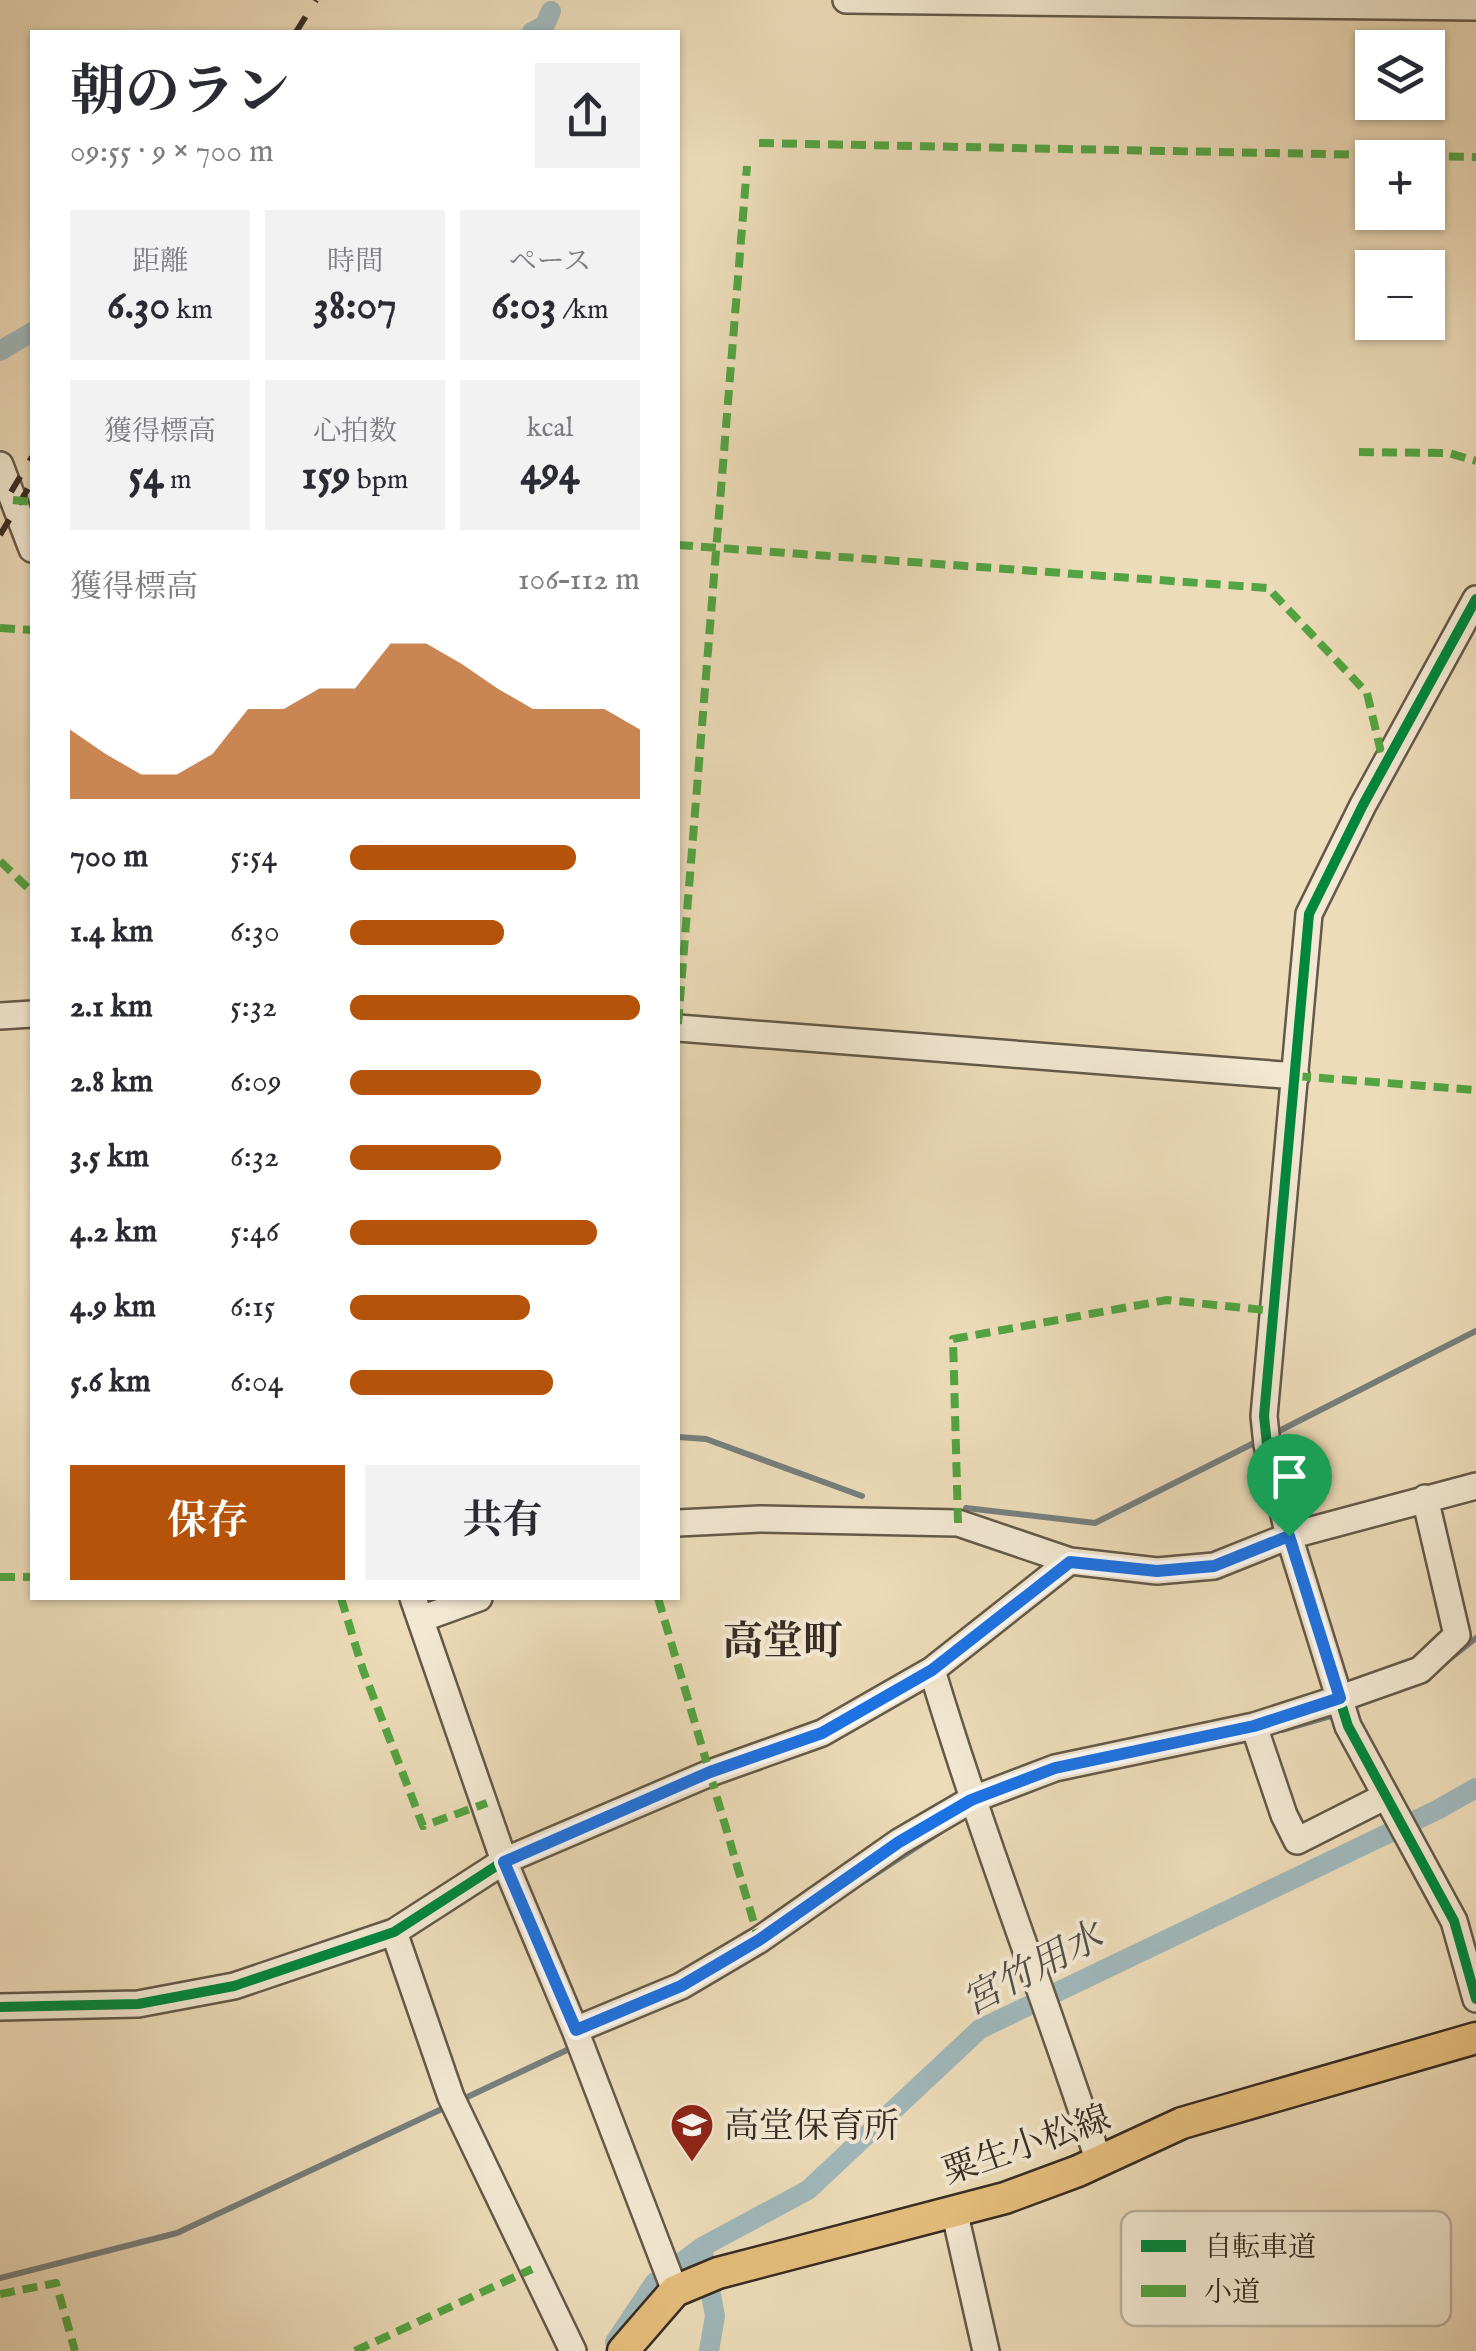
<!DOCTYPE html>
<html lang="ja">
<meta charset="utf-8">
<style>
body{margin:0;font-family:"IM FELL English","Noto Serif JP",serif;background:#f2f2f3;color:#2b2b33;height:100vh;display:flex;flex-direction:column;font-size:38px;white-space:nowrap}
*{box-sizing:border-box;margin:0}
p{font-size:32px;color:#7c7c81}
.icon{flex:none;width:55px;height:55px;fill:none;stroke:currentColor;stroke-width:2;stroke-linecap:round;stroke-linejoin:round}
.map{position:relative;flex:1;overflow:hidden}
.panel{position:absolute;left:30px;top:30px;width:650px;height:1570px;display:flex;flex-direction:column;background:#fff;border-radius:0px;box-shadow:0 2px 8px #0004}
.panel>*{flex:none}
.tools{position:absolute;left:1355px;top:30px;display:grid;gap:20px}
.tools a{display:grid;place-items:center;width:90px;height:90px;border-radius:0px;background:#fff;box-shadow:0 2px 8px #0004;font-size:50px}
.pin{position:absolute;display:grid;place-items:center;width:85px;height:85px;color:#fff;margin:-102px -42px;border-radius:50% 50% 50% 0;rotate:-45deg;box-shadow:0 0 10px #0007}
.pin .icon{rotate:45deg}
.round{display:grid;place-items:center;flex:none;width:105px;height:105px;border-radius:0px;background:#f2f2f3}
.summary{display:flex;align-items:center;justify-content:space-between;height:170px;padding:0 40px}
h1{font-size:55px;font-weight:700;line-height:75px}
.figures{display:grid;grid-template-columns:repeat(3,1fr);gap:15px;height:170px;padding:10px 40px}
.figures div{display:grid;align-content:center;border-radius:0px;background:#f2f2f3;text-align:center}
.figures b{font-size:42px;font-weight:700}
.figures small{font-size:28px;font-weight:400}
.figures p{font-size:28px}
.chart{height:280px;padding:20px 40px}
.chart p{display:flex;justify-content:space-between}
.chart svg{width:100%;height:180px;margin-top:10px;fill:#b45309;opacity:.7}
.cta{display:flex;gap:20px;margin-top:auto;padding:20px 40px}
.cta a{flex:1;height:115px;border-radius:0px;background:#b45309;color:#fff;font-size:40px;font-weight:700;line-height:115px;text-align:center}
.cta a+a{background:#f2f2f3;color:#2b2b33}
ul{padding:0 40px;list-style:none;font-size:32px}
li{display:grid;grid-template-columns:160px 120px 1fr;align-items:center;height:75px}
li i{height:25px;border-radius:12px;background:#b45309}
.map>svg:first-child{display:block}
</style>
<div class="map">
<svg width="1476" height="2351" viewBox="0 0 1476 2351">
<rect width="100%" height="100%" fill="#eddcb9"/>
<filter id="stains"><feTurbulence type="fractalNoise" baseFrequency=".002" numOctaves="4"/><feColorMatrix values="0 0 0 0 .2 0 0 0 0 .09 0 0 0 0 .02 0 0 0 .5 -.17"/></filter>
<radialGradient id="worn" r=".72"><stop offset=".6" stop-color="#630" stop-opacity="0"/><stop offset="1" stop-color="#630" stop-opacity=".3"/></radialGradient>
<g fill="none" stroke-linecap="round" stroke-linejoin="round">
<!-- stream -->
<path stroke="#76807f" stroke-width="6" d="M 1277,1432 L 1476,1331
M 678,1437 L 706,1439 L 862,1496
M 966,1508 L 1095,1523 L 1256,1442
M 1442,1665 L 1476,1638
M 1282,1730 L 1334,1715
M 866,1880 L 940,1832
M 461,2100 L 567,2050
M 0,2278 L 177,2233 L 446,2107"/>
<!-- canal -->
<path stroke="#a0b8bb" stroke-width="20" d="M 532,32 L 545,25 L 551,11
M 0,351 L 32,332
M 678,2265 L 702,2247
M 615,2342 L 655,2282
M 709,2351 L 715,2316 L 702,2247 L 808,2190 L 980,2029 L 1437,1810 L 1476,1788"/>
<defs>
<path id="minor" d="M 846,0 L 1476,7
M 0,465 L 32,549
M 1476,599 L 1363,805 L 1309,914 L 1264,1416 L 1267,1445 L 1289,1536 L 1348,1726 L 1454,1921 L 1476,1999
M 0,1016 L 32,1014
M 678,1028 L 1296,1076
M 678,1523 L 760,1519 L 958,1523 L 1070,1561 L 1157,1571 L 1214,1566 L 1289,1536 L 1476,1486
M 413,1598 L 504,1861 L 575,2030 L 675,2291
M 421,1619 L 479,1598
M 932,1670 C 982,1836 1045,1997 1099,2162
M 1254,1726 L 1284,1815 L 1297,1841 L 1386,1796
M 394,1932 L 451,2097 L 573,2351
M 0,2007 L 138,2004 L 234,1986 L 394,1932 L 504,1861 L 710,1773 L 822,1733 L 932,1670 L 1070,1561
M 575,2030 L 681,1986 L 759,1940 L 899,1842 L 971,1800 L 1055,1768 L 1254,1726 L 1341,1698 L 1420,1670 L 1457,1635 L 1425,1498
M 954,2210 L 986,2351"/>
<path id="major" d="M 623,2351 L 675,2291 L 718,2273 L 1005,2198 L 1078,2171 L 1182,2123 L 1476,2038"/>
</defs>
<!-- minor casing -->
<use href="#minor" stroke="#645949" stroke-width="30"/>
<!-- major casing -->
<use href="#major" stroke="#372d24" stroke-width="35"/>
<!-- minor -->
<use href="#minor" stroke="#f3e8d2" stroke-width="25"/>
<!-- major -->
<use href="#major" stroke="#e6be7c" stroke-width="30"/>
<!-- rail -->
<path stroke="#372d24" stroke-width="6" stroke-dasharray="18 18" stroke-linecap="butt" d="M 296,32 L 316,0
M 11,492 L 32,457
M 0,535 L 32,482"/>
<!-- quiet -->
<path stroke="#53a442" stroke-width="8" stroke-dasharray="15 8" stroke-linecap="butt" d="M 759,143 L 1476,157
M 1359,452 L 1449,453 L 1476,461
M 13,500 L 32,502
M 678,545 L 1268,588 L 1367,693 L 1384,765
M 0,628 L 32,630
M 0,861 L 32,892
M 678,1024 L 747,166
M 1296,1076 L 1476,1090
M 958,1523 L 953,1339 L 1167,1300 L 1274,1311
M 0,1577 L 32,1577
M 341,1598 L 363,1670 L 423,1826 L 487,1803
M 658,1598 L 759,1940
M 0,2294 L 56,2283 L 75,2351
M 355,2351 L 532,2269"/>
<defs>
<path id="cycleway" d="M 1476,599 L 1363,805 L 1309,914 L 1264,1416 L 1267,1445 L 1289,1536 L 1348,1726 L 1454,1921 L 1476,1999
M 0,2007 L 138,2004 L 234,1986 L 394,1932 L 504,1861 L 710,1773 L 822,1733 L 932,1670 L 1070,1561"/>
</defs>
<!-- cycleway casing -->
<use href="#cycleway" stroke="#f3e8d2" stroke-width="16"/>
<!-- cycleway -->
<use href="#cycleway" stroke="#00873e" stroke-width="10"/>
</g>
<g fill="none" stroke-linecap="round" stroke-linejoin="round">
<defs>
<path id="route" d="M 1289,1536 L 1340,1698 L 1254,1726 L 1055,1768 L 971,1800 L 899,1842 L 759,1940 L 681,1986 L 576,2030 L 504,1862 L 710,1772 L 822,1733 L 932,1670 L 1070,1562 L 1157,1571 L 1214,1566 Z"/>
</defs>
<!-- route casing -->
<use href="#route" stroke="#fff" stroke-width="20"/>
<!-- route -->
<use href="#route" stroke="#1a73e8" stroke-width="12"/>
</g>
<!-- icons -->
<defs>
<symbol id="school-pin" viewBox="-11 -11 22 30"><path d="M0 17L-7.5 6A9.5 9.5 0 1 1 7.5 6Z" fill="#8f2418" stroke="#f3e8d2"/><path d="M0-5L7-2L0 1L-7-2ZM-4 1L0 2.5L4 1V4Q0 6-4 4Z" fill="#fff"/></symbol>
</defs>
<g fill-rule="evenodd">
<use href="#school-pin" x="667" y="2100" width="50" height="68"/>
</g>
<g text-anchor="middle" stroke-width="8" stroke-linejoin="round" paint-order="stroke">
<!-- poi labels -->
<g font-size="35" fill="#372d24" stroke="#f3e8d2" text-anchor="start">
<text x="724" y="2137">高堂保育所</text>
</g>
<!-- street labels -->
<g font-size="35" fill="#372d24" stroke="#f3e8d2">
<text transform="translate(1026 2144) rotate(-19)" y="12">粟生小松線</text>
</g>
<!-- water labels -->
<g font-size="38" font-style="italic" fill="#51504a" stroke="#f3e8d2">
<text transform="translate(1032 1968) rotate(-28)" y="13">宮竹用水</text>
</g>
<!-- quarter labels -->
<g font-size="40" font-weight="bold" fill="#372d24" stroke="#f3e8d2">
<text x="783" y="1654">高堂町</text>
</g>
</g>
<!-- legend -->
<rect x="1121" y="2211" width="330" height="115" rx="15" fill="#f3e8d2" stroke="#bbb09e" stroke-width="2.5"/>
<rect x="1141" y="2240" width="45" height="12" fill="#00873e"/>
<rect x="1141" y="2285" width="45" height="12" fill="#53a442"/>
<g font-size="28" fill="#372d24">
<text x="1204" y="2256">自転車道</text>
<text x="1204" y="2301">小道</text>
</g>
<rect width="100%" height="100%" filter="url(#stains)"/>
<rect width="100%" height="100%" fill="url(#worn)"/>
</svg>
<div class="tools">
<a><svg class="icon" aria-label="layers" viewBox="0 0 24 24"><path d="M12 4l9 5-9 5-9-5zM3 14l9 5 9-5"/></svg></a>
<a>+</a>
<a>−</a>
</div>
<div class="pin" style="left:1289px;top:1536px;background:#1e9e55"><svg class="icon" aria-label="arrive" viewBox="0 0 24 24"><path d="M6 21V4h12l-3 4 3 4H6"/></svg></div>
<section class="panel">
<div class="summary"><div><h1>朝のラン</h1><p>09:55 · 9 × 700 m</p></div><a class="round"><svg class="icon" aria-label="share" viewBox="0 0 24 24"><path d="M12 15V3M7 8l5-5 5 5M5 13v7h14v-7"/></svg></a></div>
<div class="figures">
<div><p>距離</p><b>6.30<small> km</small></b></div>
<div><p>時間</p><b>38:07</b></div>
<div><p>ペース</p><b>6:03<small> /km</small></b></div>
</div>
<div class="figures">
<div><p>獲得標高</p><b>54<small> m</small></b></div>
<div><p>心拍数</p><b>159<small> bpm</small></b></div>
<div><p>kcal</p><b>494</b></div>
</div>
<div class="chart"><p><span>獲得標高</span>106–112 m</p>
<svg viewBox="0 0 160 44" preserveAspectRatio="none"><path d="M0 44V27L10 33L20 38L30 38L40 33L50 22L60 22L70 17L80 17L90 6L100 6L110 11L120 17L130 22L140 22L150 22L160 27V44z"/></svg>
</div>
<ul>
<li><b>700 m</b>5:54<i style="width:78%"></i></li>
<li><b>1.4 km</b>6:30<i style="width:53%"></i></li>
<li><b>2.1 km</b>5:32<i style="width:100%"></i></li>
<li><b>2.8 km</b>6:09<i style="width:66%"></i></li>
<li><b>3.5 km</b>6:32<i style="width:52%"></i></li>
<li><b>4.2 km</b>5:46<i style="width:85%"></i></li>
<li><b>4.9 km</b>6:15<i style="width:62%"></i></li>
<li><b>5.6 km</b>6:04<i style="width:70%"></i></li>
</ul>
<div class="cta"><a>保存</a><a>共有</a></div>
</section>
</div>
